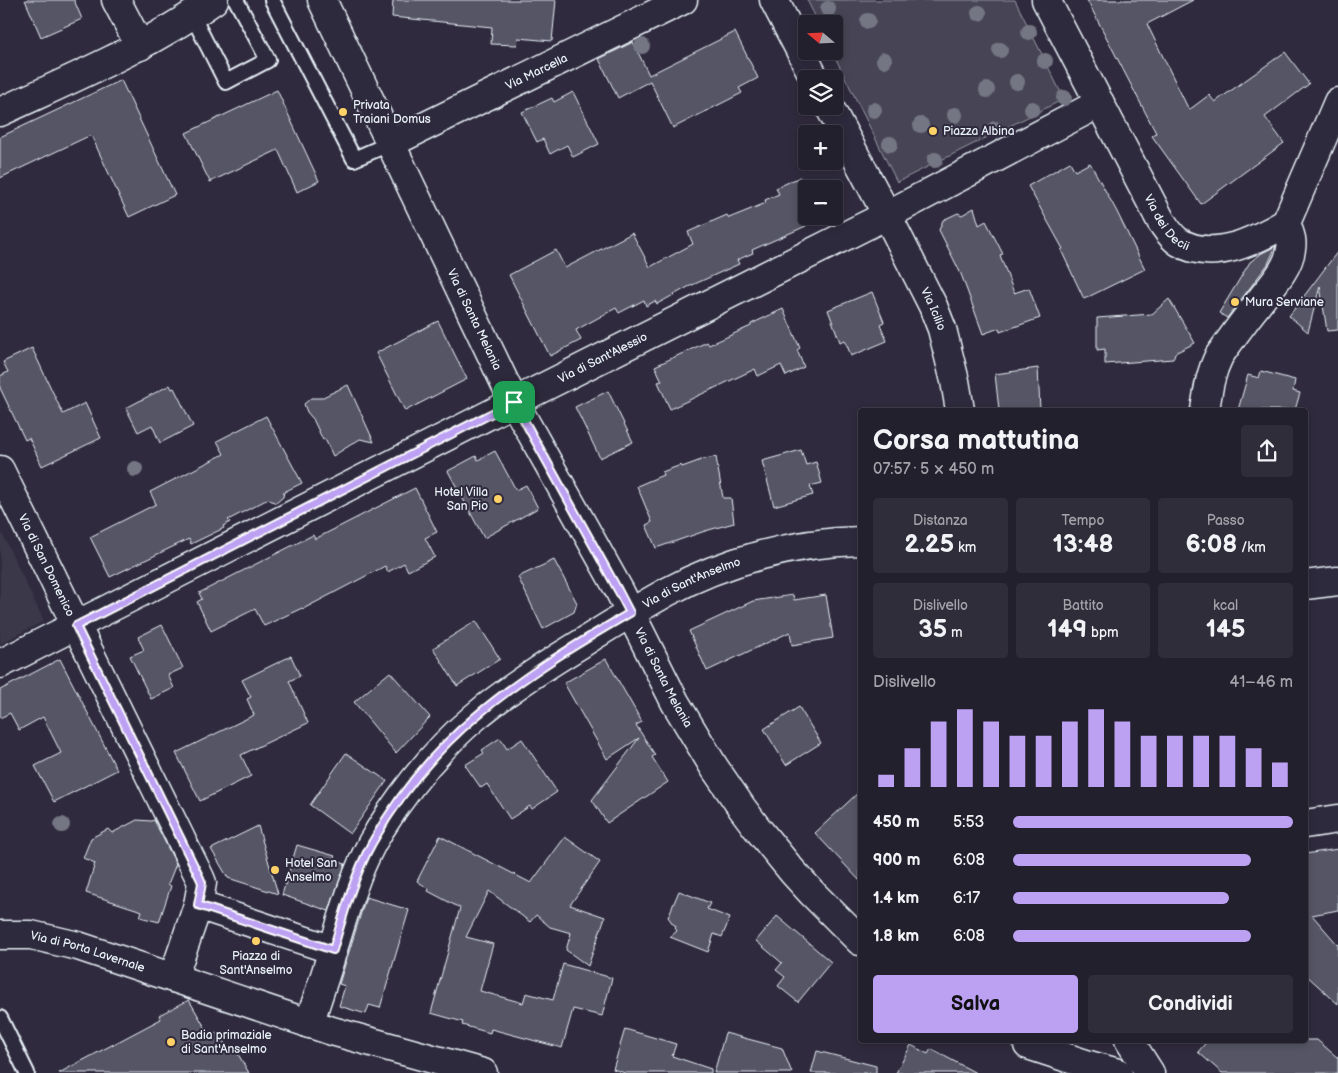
<!DOCTYPE html>
<html lang="it">
<meta charset="utf-8">
<style>
body{margin:0;font-family:"Balsamiq Sans",sans-serif;background:#2f2d3a;color:#f1f3f6;height:100vh;display:flex;flex-direction:column;font-size:19px;white-space:nowrap}
*{box-sizing:border-box;margin:0}
p{font-size:16px;color:#a3a3aa}
.icon{flex:none;width:28px;height:28px;fill:none;stroke:currentColor;stroke-width:2;stroke-linecap:round;stroke-linejoin:round}
.map{position:relative;flex:1;overflow:hidden}
.side{position:absolute;left:858px;top:408px;width:450px;height:635px;display:flex;flex-direction:column;background:#23202e;border-radius:5px;box-shadow:0 2px 8px #0003,0 0 0 1px #403e4a}
.side>*{flex:none}
.needle{width:32px;rotate:289deg}
.fabs{position:absolute;left:798px;top:15px;display:grid;gap:10px}
.fabs a{display:grid;place-items:center;width:45px;height:45px;border-radius:5px;background:#23202e;box-shadow:0 2px 8px #0003,0 0 0 1px #403e4a;font-size:25px}
.pin{position:absolute;display:grid;place-items:center;width:42px;height:42px;color:#fff;margin:-21px;border-radius:10px;box-shadow:0 2px 8px #0006}
.round{display:grid;place-items:center;flex:none;width:52px;height:52px;border-radius:5px;background:#2f2d3a}
.head{display:flex;align-items:center;justify-content:space-between;height:85px;padding:0 15px}
h1{font-size:28px;font-weight:800;line-height:38px}
.figures{display:grid;grid-template-columns:repeat(3,1fr);gap:8px;height:85px;padding:5px 15px}
.figures div{display:grid;align-content:center;border-radius:5px;background:#2f2d3a;text-align:center}
.figures b{font-size:25px;font-weight:800}
.figures small{font-size:14px;font-weight:400}
.figures p{font-size:14px}
.chart{height:140px;padding:10px 15px}
.chart p{display:flex;justify-content:space-between}
.chart svg{width:100%;height:90px;margin-top:5px;stroke:#bca0f2;stroke-width:6}
.button{display:flex;gap:10px;margin-top:auto;padding:10px 15px}
.button a{flex:1;height:58px;border-radius:5px;background:#bca0f2;color:#111;font-size:20px;font-weight:800;line-height:58px;text-align:center}
.button a+a{background:#2f2d3a;color:#f1f3f6}
ul{padding:0 15px;list-style:none;font-size:16px}
li{display:grid;grid-template-columns:80px 60px 1fr;align-items:center;height:38px}
li i{height:12px;border-radius:6px;background:#bca0f2}
.map>svg:first-child{display:block}
</style>
<div class="map">
<svg width="1338" height="1073" viewBox="0 0 1338 1073">
<rect width="100%" height="100%" fill="#2f2a3d"/>
<filter id="ink" filterUnits="userSpaceOnUse"><feTurbulence type="fractalNoise" baseFrequency=".02" numOctaves="2"/><feDisplacementMap in="SourceGraphic" scale="10" xChannelSelector="R" yChannelSelector="G"/><feConvolveMatrix kernelMatrix="1 2 1 2 8 2 1 2 1" color-interpolation-filters="sRGB"/></filter>
<g filter="url(#ink)">
<!-- built -->
<path fill="#3b3749" d="M 0,529 L 44,621 L 0,644 Z"/>
<!-- green -->
<path fill="#464455" stroke="#979aa6" d="M 807,0 L 1015,0 L 1064,99 L 897,182 L 832,51 L 834,51 L 834,24 L 819,24 Z"/>
<!-- building -->
<path fill="#575565" stroke="#e8f1f8" d="M 25,0 L 74,0 L 82,19 L 41,37 Z
M 393,0 L 556,0 L 552,41 L 518,38 L 517,45 L 491,44 L 492,27 L 392,17 Z
M 1087,0 L 1193,0 L 1147,24 L 1189,110 L 1209,95 L 1215,102 L 1285,52 L 1309,84 L 1265,117 L 1284,143 L 1201,204 L 1152,136 L 1156,133 Z
M 735,32 L 758,78 L 739,88 L 742,93 L 673,128 L 650,81 L 618,98 L 599,59 L 633,42 L 649,75 Z
M 121,80 L 175,195 L 129,217 L 91,135 L 0,178 L 0,137 Z
M 277,90 L 319,181 L 297,192 L 278,150 L 210,182 L 186,133 Z
M 573,92 L 599,144 L 573,157 L 567,145 L 550,154 L 543,139 L 537,142 L 522,112 L 552,98 L 554,102 Z
M 1070,162 L 1075,171 L 1090,163 L 1116,210 L 1145,269 L 1084,299 L 1061,250 L 1063,249 L 1028,186 Z
M 800,177 L 806,191 L 806,226 L 752,250 L 753,253 L 737,260 L 739,264 L 688,287 L 657,304 L 655,301 L 646,306 L 644,300 L 619,313 L 616,308 L 576,330 L 581,340 L 550,356 L 509,275 L 556,250 L 565,268 L 632,233 L 650,267 L 693,244 L 688,232 L 727,215 L 729,218 L 766,203 L 765,200 L 779,194 L 776,188 Z
M 974,208 L 979,225 L 986,221 L 1003,254 L 1000,255 L 1014,293 L 1029,288 L 1040,318 L 1000,332 L 999,328 L 983,334 L 961,274 L 939,230 L 943,220 L 958,213 L 962,215 Z
M 1276,246 L 1268,264 L 1227,318 L 1219,313 L 1250,262 L 1262,253 Z
M 1338,251 L 1338,330 L 1327,331 L 1320,286 L 1308,332 L 1289,316 Z
M 872,292 L 884,322 L 880,324 L 887,341 L 851,356 L 845,340 L 840,342 L 828,310 Z
M 1169,299 L 1195,343 L 1175,353 L 1173,359 L 1105,364 L 1105,349 L 1097,350 L 1097,318 L 1152,314 Z
M 783,309 L 800,348 L 797,350 L 804,367 L 786,376 L 781,365 L 758,376 L 755,369 L 670,409 L 658,382 L 662,381 L 655,366 L 707,342 L 709,345 L 751,326 L 751,324 Z
M 438,321 L 467,379 L 405,411 L 376,353 Z
M 32,348 L 63,414 L 85,403 L 101,438 L 42,466 L 29,438 L 25,440 L 0,388 L 0,376 L 8,372 L 3,362 Z
M 1038,368 L 1040,410 L 999,410 L 995,374 Z
M 1261,371 L 1295,380 L 1293,391 L 1300,393 L 1295,410 L 1238,410 L 1248,375 L 1259,378 Z
M 170,385 L 172,389 L 174,388 L 193,426 L 160,443 L 152,425 L 138,432 L 126,408 Z
M 348,385 L 374,442 L 360,439 L 333,456 L 325,439 L 323,440 L 313,419 L 307,412 L 304,404 L 311,398 L 321,398 Z
M 608,391 L 633,442 L 600,458 L 575,407 Z
M 266,416 L 302,483 L 284,492 L 283,497 L 276,503 L 268,499 L 228,520 L 230,522 L 223,526 L 224,528 L 191,544 L 189,539 L 110,577 L 90,537 L 156,504 L 150,492 L 224,454 L 217,441 Z
M 801,450 L 806,465 L 816,462 L 822,483 L 810,486 L 813,495 L 774,506 L 762,461 Z
M 495,451 L 516,490 L 526,485 L 538,508 L 484,538 L 448,471 L 476,456 L 478,460 Z
M 716,457 L 723,498 L 731,498 L 734,523 L 705,531 L 656,548 L 646,525 L 652,522 L 637,486 L 663,475 L 662,472 L 681,465 L 682,467 L 704,459 Z
M 415,488 L 437,532 L 425,538 L 435,557 L 408,571 L 404,563 L 388,572 L 385,566 L 303,609 L 302,608 L 264,626 L 255,609 L 211,631 L 197,602 L 202,599 L 199,593 L 313,535 L 315,539 Z
M 554,560 L 577,603 L 574,612 L 543,629 L 518,577 Z
M 793,595 L 794,600 L 826,595 L 833,638 L 792,645 L 790,632 L 707,671 L 689,631 L 753,601 Z
M 476,621 L 500,659 L 457,686 L 433,648 Z
M 162,625 L 183,668 L 168,675 L 174,688 L 151,699 L 130,656 L 144,650 L 138,637 Z
M 291,656 L 300,676 L 289,681 L 308,723 L 241,755 L 251,776 L 200,801 L 176,753 L 254,715 L 247,699 L 251,697 L 242,680 Z
M 60,659 L 117,770 L 54,802 L 35,766 L 61,753 L 43,717 L 19,730 L 10,713 L 0,718 L 0,690 Z
M 606,659 L 642,722 L 636,725 L 655,755 L 652,757 L 668,782 L 607,823 L 592,800 L 639,738 L 607,759 L 564,683 Z
M 390,672 L 430,717 L 396,753 L 354,702 Z
M 799,707 L 821,743 L 786,765 L 764,729 Z
M 500,738 L 507,749 L 522,739 L 557,792 L 532,809 L 530,806 L 510,819 L 487,784 L 481,788 L 465,765 L 484,753 L 482,750 Z
M 346,753 L 387,781 L 350,834 L 310,805 Z
M 860,791 L 860,881 L 815,833 Z
M 137,820 L 151,821 L 154,820 L 176,864 L 168,884 L 171,886 L 159,922 L 140,917 L 142,911 L 86,893 L 95,863 L 83,858 L 91,838 L 108,829 L 112,833 Z
M 258,826 L 278,894 L 228,878 L 211,849 Z
M 440,836 L 531,883 L 565,837 L 600,862 L 570,905 L 605,917 L 588,966 L 566,950 L 571,933 L 550,927 L 536,915 L 530,922 L 489,891 L 466,937 L 493,944 L 480,991 L 523,1003 L 526,993 L 553,1000 L 563,964 L 612,978 L 602,1016 L 573,1009 L 562,1048 L 491,1029 L 490,1033 L 462,1025 L 463,1022 L 431,1013 L 460,908 L 428,891 L 429,889 L 417,881 Z
M 297,845 L 335,856 L 332,859 L 345,864 L 329,911 L 282,895 Z
M 1338,849 L 1338,910 L 1312,915 L 1338,945 L 1338,1004 L 1305,974 L 1305,854 Z
M 679,891 L 710,903 L 707,909 L 730,918 L 722,937 L 714,934 L 708,952 L 670,937 L 677,931 L 675,928 L 676,926 L 673,924 L 668,917 Z
M 366,897 L 409,910 L 380,1008 L 369,1005 L 366,1014 L 339,1006 L 345,986 L 339,984 Z
M 777,916 L 831,962 L 798,1002 L 778,986 L 785,977 L 776,970 L 782,963 L 756,941 Z
M 189,1000 L 210,1036 L 218,1032 L 229,1051 L 234,1047 L 249,1073 L 59,1073 L 161,1019 L 159,1015 Z
M 625,1029 L 676,1044 L 672,1056 L 711,1069 L 711,1073 L 625,1073 L 613,1069 Z
M 725,1033 L 782,1048 L 792,1073 L 714,1073 Z
M 1208,1040 L 1317,1040 L 1338,1058 L 1338,1073 L 1222,1073 L 1198,1052 Z
M 911,1045 L 928,1054 L 931,1049 L 976,1073 L 896,1073 Z
M 817,1051 L 876,1066 L 876,1073 L 811,1073 Z"/>
<g fill="none" stroke-linecap="round" stroke-linejoin="round">
<defs>
<path id="service" d="M 272,0 L 354,159 L 391,143
M 192,15 L 226,82 L 268,60 L 236,0
M 0,1018 L 27,1073"/>
<g id="minor">
<path d="M 116,0 L 140,46"/>
<path id="s1" d="M 322,0 L 514,402 L 619,590 L 675,702 L 714,767 L 742,808 L 757,828 L 792,871 L 812,893 L 860,941"/>
<path d="M 774,0 L 815,79"/>
<path id="s2" d="M 1046,0 L 1161,221 C 1166,228 1171,237 1179,242 C 1213,263 1256,240 1286,223"/>
<path d="M 829,106 L 887,215 L 1100,103"/>
<path d="M 0,112 C 73,78 148,47 214,0"/>
<path id="s3" d="M 391,143 L 683,0"/>
<path d="M 1205,410 C 1208,391 1210,374 1219,356 C 1231,339 1243,322 1256,306 C 1268,289 1288,271 1291,249 C 1293,240 1289,232 1286,223 L 1338,102"/>
<path id="s4" d="M 0,470 L 200,878 L 202,883 L 198,905"/>
<path d="M 1305,585 L 1338,581"/>
<path id="s5" d="M 0,664 L 514,402 L 887,215 L 933,306 L 942,329 L 955,381 L 960,410"/>
<path d="M 1305,824 L 1338,819"/>
<path id="s6" d="M 0,935 L 31,935 L 78,946 L 332,1031 L 483,1073"/>
<path d="M 173,978 L 198,905 L 333,950"/>
<path id="s7" d="M 309,1024 C 317,999 326,974 333,949 C 344,914 354,877 371,845 C 373,840 377,836 379,831 C 405,789 437,749 475,717 C 507,690 543,667 579,645 C 608,626 637,609 667,592 C 724,561 795,542 860,541"/>
<path d="M 1032,1040 L 1028,1045 L 1089,1065 L 1118,1073"/>
<path d="M 1129,1040 L 1150,1073"/>
</g>
</defs>
<!-- service casing -->
<use href="#service" stroke="#e8f1f8" stroke-width="18"/>
<!-- minor casing -->
<use href="#minor" stroke="#e8f1f8" stroke-width="31"/>
<!-- service -->
<use href="#service" stroke="#2f2a3d" stroke-width="14"/>
<!-- minor -->
<use href="#minor" stroke="#2f2a3d" stroke-width="28"/>
</g>
<!-- trees -->
<g fill="#757684">
<circle cx="828" cy="9" r="8"/>
<circle cx="979" cy="13" r="8"/>
<circle cx="868" cy="21" r="8"/>
<circle cx="1029" cy="32" r="8"/>
<circle cx="642" cy="46" r="8"/>
<circle cx="1000" cy="50" r="8"/>
<circle cx="884" cy="60" r="8"/>
<circle cx="1045" cy="61" r="8"/>
<circle cx="1017" cy="82" r="8"/>
<circle cx="987" cy="90" r="8"/>
<circle cx="1064" cy="98" r="8"/>
<circle cx="1032" cy="109" r="8"/>
<circle cx="874" cy="110" r="8"/>
<circle cx="955" cy="115" r="8"/>
<circle cx="921" cy="125" r="8"/>
<circle cx="995" cy="129" r="8"/>
<circle cx="890" cy="144" r="8"/>
<circle cx="935" cy="160" r="8"/>
<circle cx="135" cy="469" r="8"/>
<circle cx="62" cy="825" r="8"/>
</g>
</g>
<g fill="none" stroke-linecap="round" stroke-linejoin="round" filter="url(#ink)">
<defs>
<path id="route" d="M 514,402 L 618,590 L 630,613 C 576,644 522,677 475,717 C 434,752 398,796 372,843 C 354,875 343,916 333,950 L 198,905 L 202,883 L 200,878 L 76,626 Z"/>
</defs>
<!-- route casing -->
<use href="#route" stroke="#fff" stroke-width="10"/>
<!-- route -->
<use href="#route" stroke="#bca0f2" stroke-width="6"/>
</g>
<!-- markers -->
<g fill="#ffd166" stroke="#2f2a3d" stroke-width="2">
<circle cx="343" cy="112" r="5"/>
<circle cx="933" cy="131" r="5"/>
<circle cx="1235" cy="302" r="5"/>
<circle cx="498" cy="499" r="5"/>
<circle cx="275" cy="870" r="5"/>
<circle cx="256" cy="941" r="5"/>
<circle cx="171" cy="1042" r="5"/>
</g>
<g text-anchor="middle" stroke-width="4" stroke-linejoin="round" paint-order="stroke">
<!-- street labels -->
<g font-size="12" fill="#e8f1f8" stroke="#2f2a3d">
<text dy="4" stroke="none"><textPath href="#s3" startOffset="162">Via Marcella</textPath></text>
<text dy="4" stroke="none"><textPath href="#s2" startOffset="254">Via dei Decii</textPath></text>
<text dy="4" stroke="none"><textPath href="#s5" startOffset="1099">Via Icilio</textPath></text>
<text dy="4" stroke="none"><textPath href="#s1" startOffset="354">Via di Santa Melania</textPath></text>
<text dy="4" stroke="none"><textPath href="#s5" startOffset="676">Via di Sant'Alessio</textPath></text>
<text dy="4" stroke="none"><textPath href="#s4" startOffset="106">Via di San Domenico</textPath></text>
<text dy="4" stroke="none"><textPath href="#s7" startOffset="611">Via di Sant'Anselmo</textPath></text>
<text dy="4" stroke="none"><textPath href="#s1" startOffset="759">Via di Santa Melania</textPath></text>
<text dy="4" stroke="none"><textPath href="#s6" startOffset="90">Via di Porta Lavernale</textPath></text>
</g>
<!-- poi labels -->
<g font-size="12" fill="#e8f1f8" stroke="#2f2a3d" text-anchor="start">
<text x="353" y="109">Privata<tspan x="353" dy="14">Traiani Domus</tspan></text>
<text x="943" y="135">Piazza Albina</text>
<text x="1245" y="306">Mura Serviane</text>
<text x="488" y="496" text-anchor="end">Hotel Villa<tspan x="488" dy="14">San Pio</tspan></text>
<text x="285" y="867">Hotel San<tspan x="285" dy="14">Anselmo</tspan></text>
<text x="256" y="960" text-anchor="middle">Piazza di<tspan x="256" dy="14">Sant'Anselmo</tspan></text>
<text x="181" y="1039">Badia primaziale<tspan x="181" dy="14">di Sant'Anselmo</tspan></text>
</g>
</g>
</svg>
<div class="fabs">
<a><svg class="needle" viewBox="-14 -14 28 28"><path d="M0-13l5 13h-10z" fill="#e53935"/><path d="M0 13l5-13h-10z" fill="#a3a3aa"/></svg></a>
<a><svg class="icon" aria-label="layers" viewBox="0 0 24 24"><path d="M12 4l9 5-9 5-9-5zM3 14l9 5 9-5"/></svg></a>
<a>+</a>
<a>−</a>
</div>
<div class="pin" style="left:514px;top:402px;background:#1e9e55"><svg class="icon" aria-label="arrive" viewBox="0 0 24 24"><path d="M6 21V4h12l-3 4 3 4H6"/></svg></div>
<section class="side">
<div class="head"><div><h1>Corsa mattutina</h1><p>07:57 · 5 × 450 m</p></div><a class="round"><svg class="icon" aria-label="share" viewBox="0 0 24 24"><path d="M12 15V3M7 8l5-5 5 5M5 13v7h14v-7"/></svg></a></div>
<div class="figures">
<div><p>Distanza</p><b>2.25<small> km</small></b></div>
<div><p>Tempo</p><b>13:48</b></div>
<div><p>Passo</p><b>6:08<small> /km</small></b></div>
</div>
<div class="figures">
<div><p>Dislivello</p><b>35<small> m</small></b></div>
<div><p>Battito</p><b>149<small> bpm</small></b></div>
<div><p>kcal</p><b>145</b></div>
</div>
<div class="chart"><p><span>Dislivello</span>41–46 m</p>
<svg viewBox="0 0 160 44" preserveAspectRatio="none"><path d="M5 44V38M15 44V25M25 44V12M35 44V6M45 44V12M55 44V19M65 44V19M75 44V12M85 44V6M95 44V12M105 44V19M115 44V19M125 44V19M135 44V19M145 44V25M155 44V32"/></svg>
</div>
<ul>
<li><b>450 m</b>5:53<i style="width:100%"></i></li>
<li><b>900 m</b>6:08<i style="width:85%"></i></li>
<li><b>1.4 km</b>6:17<i style="width:77%"></i></li>
<li><b>1.8 km</b>6:08<i style="width:85%"></i></li>
</ul>
<div class="button"><a>Salva</a><a>Condividi</a></div>
</section>
</div>
